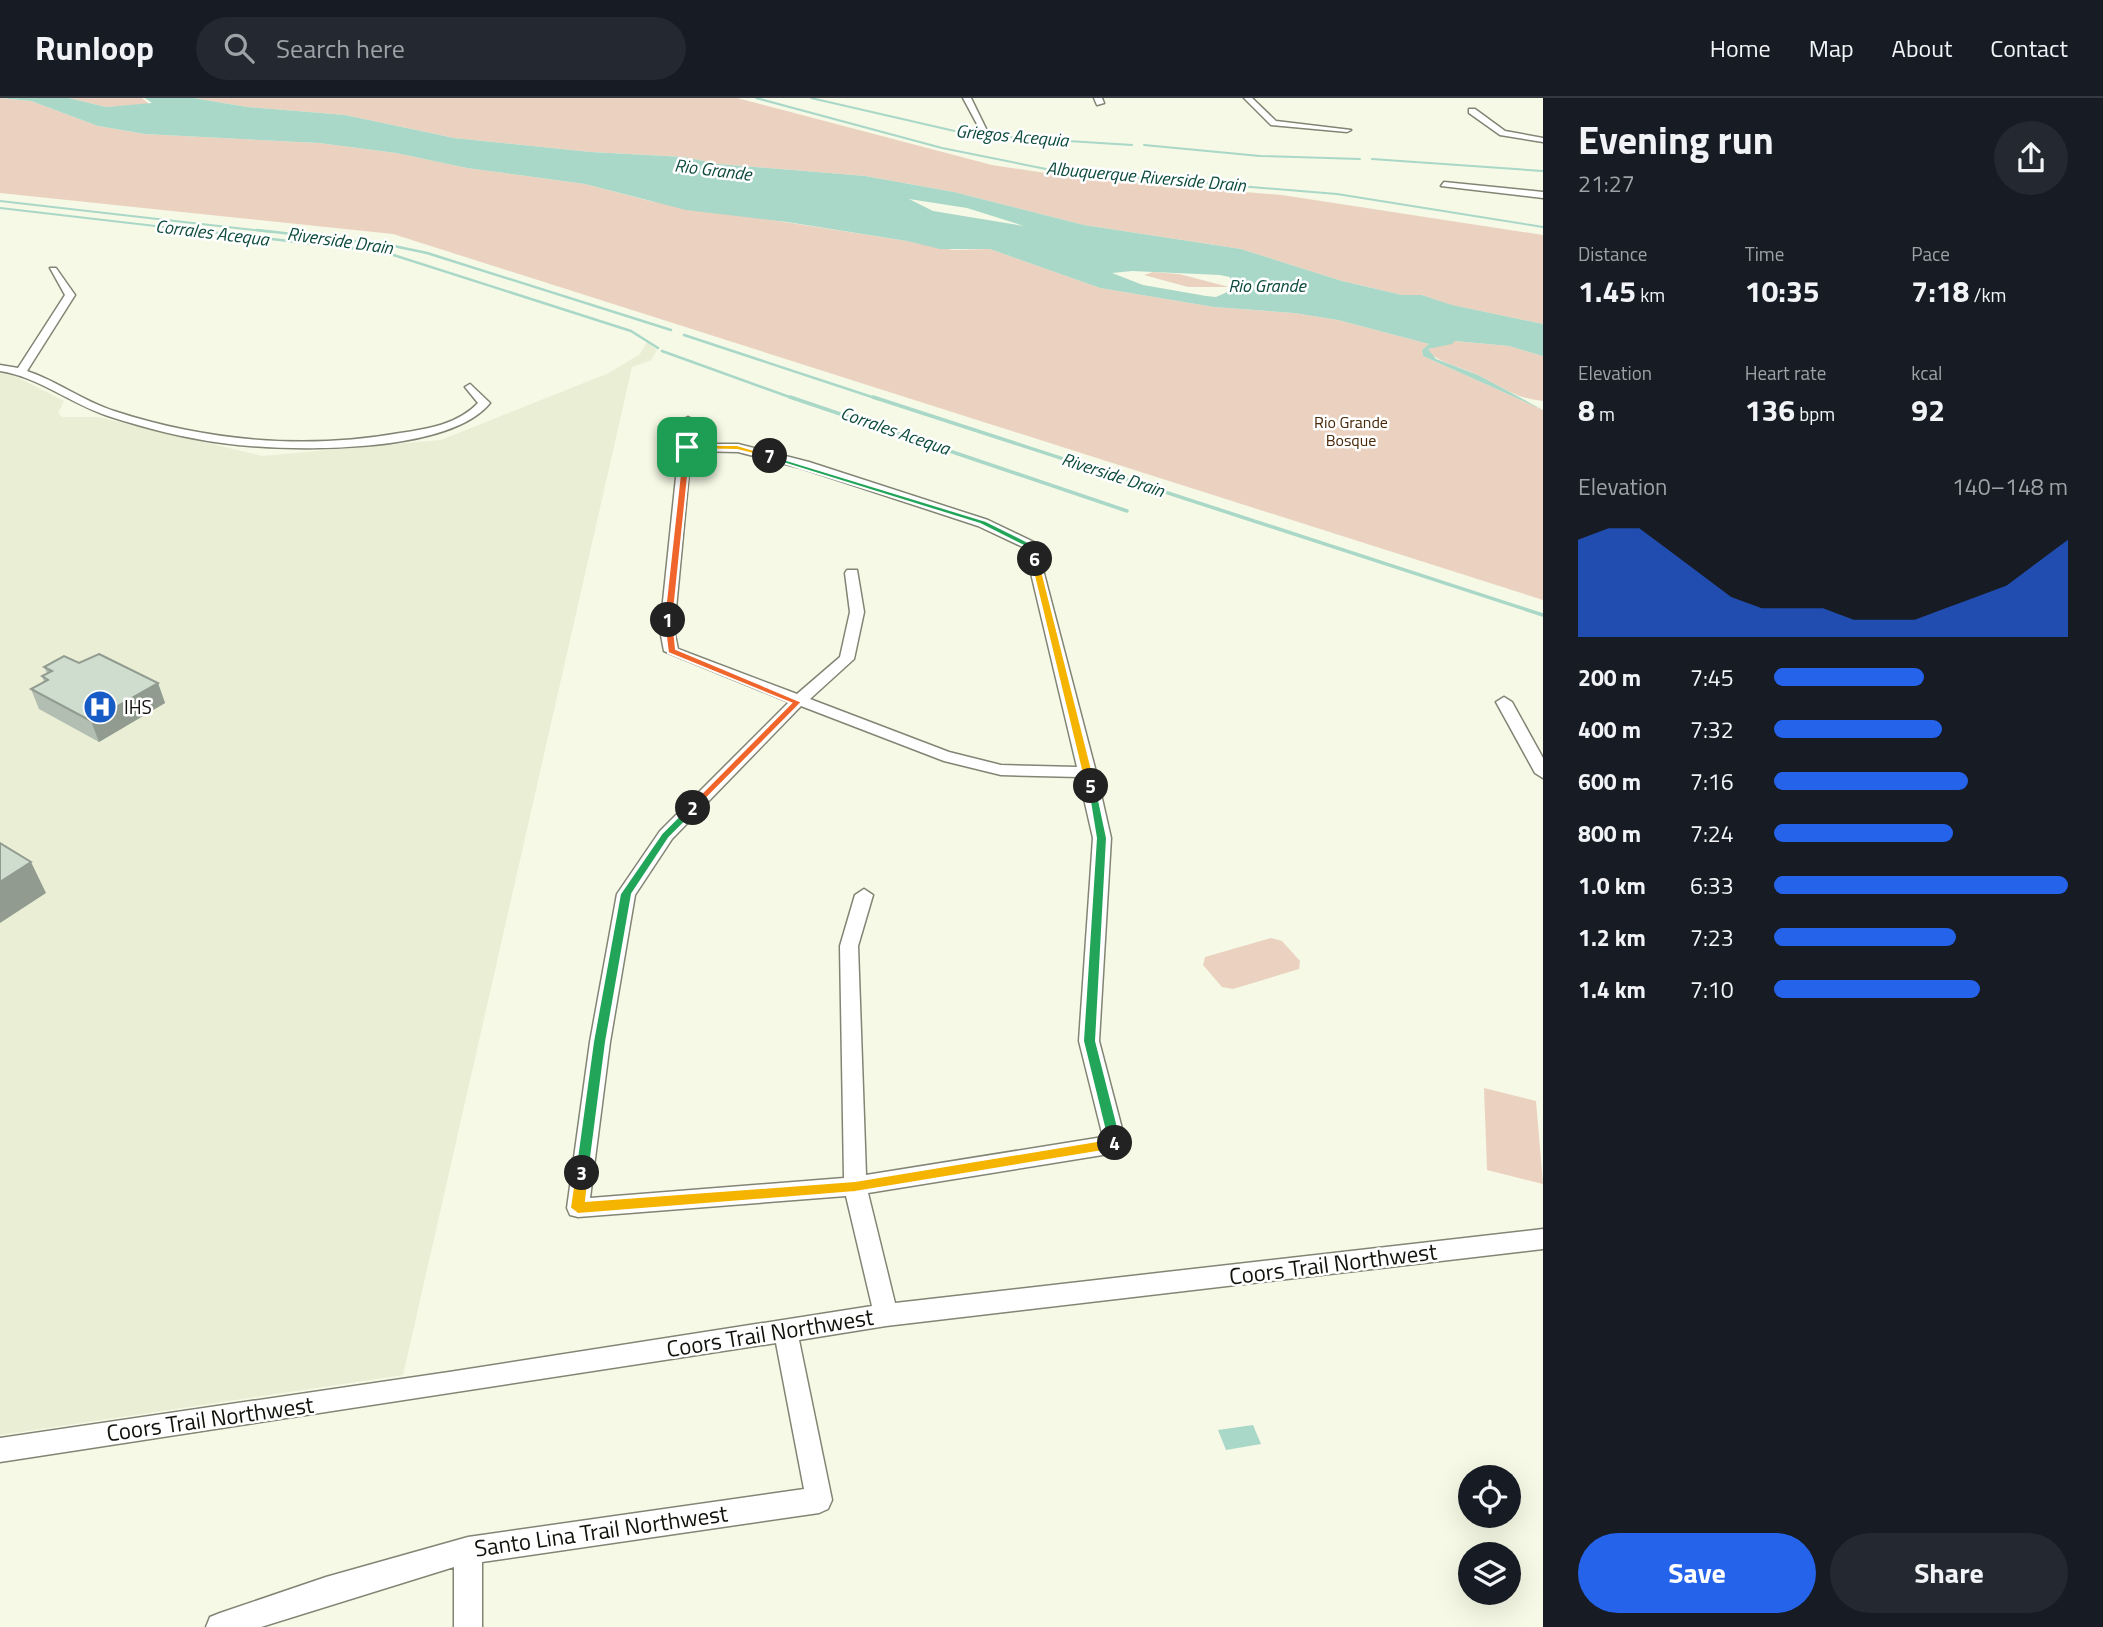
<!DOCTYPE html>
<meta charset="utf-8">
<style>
body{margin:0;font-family:"Titillium Web",sans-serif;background:#242831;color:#f1f3f6;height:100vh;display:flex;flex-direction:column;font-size:26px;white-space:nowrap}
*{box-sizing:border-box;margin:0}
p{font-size:23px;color:#9ea1a6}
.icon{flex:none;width:38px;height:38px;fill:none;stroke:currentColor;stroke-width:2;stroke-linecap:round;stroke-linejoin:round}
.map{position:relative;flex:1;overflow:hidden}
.drawer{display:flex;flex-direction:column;background:#171b24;width:560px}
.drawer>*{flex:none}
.tools{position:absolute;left:1458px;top:1367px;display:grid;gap:14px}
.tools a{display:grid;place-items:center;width:63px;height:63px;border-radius:50%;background:#171b24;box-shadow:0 7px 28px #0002;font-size:35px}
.pin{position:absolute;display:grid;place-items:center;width:60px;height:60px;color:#fff;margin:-30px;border-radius:14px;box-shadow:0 4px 10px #0006}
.km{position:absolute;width:35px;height:35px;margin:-18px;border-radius:50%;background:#222;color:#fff;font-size:19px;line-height:35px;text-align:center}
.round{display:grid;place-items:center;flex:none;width:74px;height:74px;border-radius:37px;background:#242831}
.summary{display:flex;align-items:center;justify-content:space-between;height:119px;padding:0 35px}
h1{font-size:38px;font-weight:700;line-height:52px}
.figures{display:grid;grid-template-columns:repeat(3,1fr);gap:10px;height:119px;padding:7px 35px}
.figures div{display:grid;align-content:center}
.figures b{font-size:30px;font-weight:700}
.figures small{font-size:19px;font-weight:400}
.figures p{font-size:19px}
.chart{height:196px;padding:14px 35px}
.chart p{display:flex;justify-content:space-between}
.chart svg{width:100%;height:126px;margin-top:7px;fill:#2563eb;opacity:.7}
.button{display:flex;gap:14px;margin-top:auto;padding:14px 35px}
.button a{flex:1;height:80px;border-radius:42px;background:#2563eb;color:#fff;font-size:28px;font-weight:700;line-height:80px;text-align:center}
.button a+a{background:#242831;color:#f1f3f6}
ul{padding:0 35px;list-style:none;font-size:23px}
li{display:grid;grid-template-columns:112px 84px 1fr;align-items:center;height:52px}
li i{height:18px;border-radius:9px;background:#2563eb}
header{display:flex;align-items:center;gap:42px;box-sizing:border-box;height:98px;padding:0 35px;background:#171b24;border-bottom:2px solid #363941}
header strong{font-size:33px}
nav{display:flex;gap:38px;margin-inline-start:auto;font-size:24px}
.search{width:490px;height:63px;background:#242831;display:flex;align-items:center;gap:18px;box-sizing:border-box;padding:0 24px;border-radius:38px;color:#9ea1a6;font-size:26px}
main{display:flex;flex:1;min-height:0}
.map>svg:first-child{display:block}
</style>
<header>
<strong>Runloop</strong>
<div class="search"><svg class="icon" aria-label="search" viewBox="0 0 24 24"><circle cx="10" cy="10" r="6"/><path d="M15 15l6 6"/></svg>Search here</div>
<nav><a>Home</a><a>Map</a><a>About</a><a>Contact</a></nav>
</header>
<main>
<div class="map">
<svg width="1543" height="1529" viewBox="0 0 1543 1529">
<rect width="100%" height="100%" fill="#f5f9e5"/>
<!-- built -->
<path fill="#e9eed4" d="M 647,244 L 657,252 L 651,262 L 632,269 L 403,1277 L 0,1337 L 0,274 L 9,275 L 64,303 L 58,315 L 62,319 L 98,319 L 262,358 L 441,342 L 609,275 L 640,256 Z"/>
<!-- green -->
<path fill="#ebd2c0" d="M 0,0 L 31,3 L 98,28 L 145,36 L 319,45 L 396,55 L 467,70 L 585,86 L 650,103 L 907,143 L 953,152 L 990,151 L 1100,190 L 1214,209 L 1294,215 L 1338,222 L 1429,246 L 1422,252 L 1423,258 L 1543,312 L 1543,502 L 393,136 L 0,95 Z
M 69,0 L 142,0 L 149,6 L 106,9 Z
M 194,0 L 737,0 L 992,67 L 1085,81 L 1282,97 L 1543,137 L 1543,226 L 1451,207 L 1422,197 L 1402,197 L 1342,183 L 1241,151 L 1084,127 L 954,94 L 865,78 L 718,66 L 684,59 L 591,54 L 454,40 L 345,17 L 247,9 Z
M 1153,174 L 1179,176 L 1229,189 L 1188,189 L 1144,177 Z
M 1455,243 L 1509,248 L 1543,258 L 1543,303 C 1517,301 1500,288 1478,277 C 1461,269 1442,266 1428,254 L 1428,251 Z
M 1271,840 L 1282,843 L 1300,863 L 1299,871 L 1233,891 L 1222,889 L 1203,867 L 1205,859 Z
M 1484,990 L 1536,1003 L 1543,1086 L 1487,1072 Z"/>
<!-- water -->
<path fill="#a9d7c8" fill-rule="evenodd" d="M 0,0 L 69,0 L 106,9 L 152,5 L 145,0 L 194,0 L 247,9 L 345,17 L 454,40 L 591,54 L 684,59 L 718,66 L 865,78 L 954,94 L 1084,127 L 1241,151 L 1342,183 L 1402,197 L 1422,197 L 1452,207 L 1543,226 L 1543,258 L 1509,248 L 1455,243 L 1452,246 L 1428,251 L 1436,261 L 1478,277 L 1543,312 L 1423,258 L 1422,252 L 1429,246 L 1338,222 L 1294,215 L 1214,209 L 1100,190 L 990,151 L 940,151 L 907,143 L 787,124 L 686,112 L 585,86 L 467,70 L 396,55 L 319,45 L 145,36 L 98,28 L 31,3 ZM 909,101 L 967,110 L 1024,128 L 933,113 ZM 1132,173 L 1220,177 L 1230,179 L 1230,184 L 1239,189 L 1216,199 L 1206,198 L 1143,187 L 1112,175 Z
M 1253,1327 L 1261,1346 L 1226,1352 L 1218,1332 Z"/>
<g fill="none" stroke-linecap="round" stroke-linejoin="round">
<!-- stream-far2 -->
<path stroke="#a9d7c8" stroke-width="2" d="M 756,0 L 942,50 L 1056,73 L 1337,96 L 1543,129
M 811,0 L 972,37 L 1132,47
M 1144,47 L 1260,58 L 1360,61
M 1372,61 L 1543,73
M 0,103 L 272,134
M 0,110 L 207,134"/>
<!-- stream-far1 -->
<path stroke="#a9d7c8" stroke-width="2.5" d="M 192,132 L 384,154 L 631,233 L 658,250
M 257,132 L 389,147 L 427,155 L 671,232
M 684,237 L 878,301
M 662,253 L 795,301"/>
<!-- stream -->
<path stroke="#a9d7c8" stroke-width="3.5" d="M 790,299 L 1127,413
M 873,299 L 1543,517"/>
<defs>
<path id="street" d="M 963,0 L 971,0 L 992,43 L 985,41 Z
M 1094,0 L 1102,0 L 1104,5 L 1097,7 Z
M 1244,0 L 1252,0 L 1276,23 L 1351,32 L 1347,34 L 1271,27 Z
M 1469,11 L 1475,11 L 1505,33 L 1543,40 L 1543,44 L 1500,37 L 1469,15 Z
M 1444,84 L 1543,94 L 1543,100 L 1441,88 Z
M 50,170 L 56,170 L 75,197 L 27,273 C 57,283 83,303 114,313 C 206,343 305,352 400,335 C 428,331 458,326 478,305 L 465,289 L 470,286 L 490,305 C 448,357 285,354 222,345 C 184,340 145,330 108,318 C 71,306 39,279 0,273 L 0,267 L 18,270 L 65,197 Z
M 688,319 L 694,322 L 692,346 L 738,346 L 809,364 L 988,422 L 1036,445 L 1096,674 L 1111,740 L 1099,943 L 1126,1046 L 1123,1052 L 1115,1055 L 868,1095 L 895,1205 L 1543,1131 L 1543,1151 L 886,1228 L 799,1242 L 832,1402 L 828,1411 L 819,1415 L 482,1464 L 482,1529 L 454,1529 L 454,1469 L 261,1529 L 206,1529 L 210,1519 L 220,1515 L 326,1479 L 468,1439 L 804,1391 L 776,1245 L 0,1364 L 0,1340 L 449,1274 L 872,1208 L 846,1098 L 578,1119 L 570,1117 L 567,1110 L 590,944 L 617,796 L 660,733 L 789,604 L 664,553 L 660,532 L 682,322 ZM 691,353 L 738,354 L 801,370 L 978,428 L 1025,450 L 1077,669 L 1001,667 L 949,654 L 810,601 L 854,561 L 864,514 L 857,472 L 847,472 L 845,475 L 850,514 L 840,559 L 797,596 L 678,551 L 674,532 ZM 801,608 L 944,663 L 1001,677 L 1079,679 L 1093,740 L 1079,943 L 1103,1039 L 866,1077 L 858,848 L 873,797 L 864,791 L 855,797 L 840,848 L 844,1080 L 590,1100 L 610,944 L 635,797 L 672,741 Z
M 1504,599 L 1512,604 L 1543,660 L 1543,680 L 1535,675 L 1496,604 Z"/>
</defs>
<!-- street casing -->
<use href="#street" stroke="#828574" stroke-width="3"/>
<!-- street -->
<use href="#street" fill="#fff" fill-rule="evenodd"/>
</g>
<!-- wall -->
<path fill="#b2beb1" d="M 79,565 L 158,585 L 165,605 L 99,644 L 39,611 L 31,591 L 44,584 L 42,578 L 47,575 L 44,569 Z"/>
<!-- shaded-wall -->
<path fill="#919b90" d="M 158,585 L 165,605 L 99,644 L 91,623 Z
M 31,764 L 46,795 L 0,825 L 0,784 Z"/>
<!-- building -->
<path fill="#cfddce" stroke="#919b90" stroke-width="2" d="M 99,556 L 158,585 L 91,623 L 31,591 L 48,582 L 42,578 L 52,573 L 44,569 L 64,558 L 79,565 Z
M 0,745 L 31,764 L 0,784 Z"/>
<!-- split-1 -->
<path fill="#f0652b" stroke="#fff" stroke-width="2" d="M 687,346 L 691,349 L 673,522 L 668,524 L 664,522 L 683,349 Z"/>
<!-- split-2 -->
<path fill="#f0652b" stroke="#fff" stroke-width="2" d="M 668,519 L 673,522 L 676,551 L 802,604 L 693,714 L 688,710 L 689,708 L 791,605 L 668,555 L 664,522 Z"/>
<!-- split-3 -->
<path fill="#22a559" stroke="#fff" stroke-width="2" d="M 689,708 L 699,710 L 669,740 L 632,796 L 606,944 L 589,1075 L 582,1081 L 575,1075 L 593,944 L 620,796 L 662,735 Z"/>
<!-- split-4 -->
<path fill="#f5b400" stroke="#fff" stroke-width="2" d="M 1115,1040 L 1122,1045 L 1115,1051 L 855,1094 L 578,1116 L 570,1110 L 575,1075 L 582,1070 L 589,1075 L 586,1103 L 855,1083 Z"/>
<!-- split-5 -->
<path fill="#22a559" stroke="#fff" stroke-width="2" d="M 1087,685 L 1096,688 L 1107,740 L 1096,943 L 1122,1045 L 1115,1051 L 1108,1045 L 1083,943 L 1096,740 Z"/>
<!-- split-6 -->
<path fill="#f5b400" stroke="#fff" stroke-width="2" d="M 1035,459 L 1039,461 L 1096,688 L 1091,691 L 1085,688 L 1030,461 Z"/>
<!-- split-7 -->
<path fill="#22a559" stroke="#fff" stroke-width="2" d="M 767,356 L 986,423 L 1034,447 L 1039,461 L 1032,463 L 1028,450 L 980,426 L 767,360 Z"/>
<!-- split-8 -->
<path fill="#f5b400" stroke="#fff" stroke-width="2" d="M 685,347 L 737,347 L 774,358 L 770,360 L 737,352 L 687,351 Z"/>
<!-- icons -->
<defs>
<symbol id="hospital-disc" viewBox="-11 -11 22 22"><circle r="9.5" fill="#165bc6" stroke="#fff"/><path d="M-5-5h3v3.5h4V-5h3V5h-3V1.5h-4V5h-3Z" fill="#fff"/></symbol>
</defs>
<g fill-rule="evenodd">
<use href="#hospital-disc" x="81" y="590" width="38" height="38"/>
</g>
<g text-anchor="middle" stroke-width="5" stroke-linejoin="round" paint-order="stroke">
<!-- far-park labels -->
<g font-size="16" fill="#492809" stroke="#fff">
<text x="1351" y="330">Rio Grande<tspan x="1351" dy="18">Bosque</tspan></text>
</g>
<!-- far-water labels -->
<g font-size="18" font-style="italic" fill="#0d4b3d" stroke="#fff">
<text transform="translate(1012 38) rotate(5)" y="6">Griegos Acequia</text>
<text transform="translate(713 72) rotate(7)" y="6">Rio Grande</text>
<text transform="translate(1146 79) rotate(5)" y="6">Albuquerque Riverside Drain</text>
<text transform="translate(212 135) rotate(7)" y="6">Corrales Acequa</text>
<text transform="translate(340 143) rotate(8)" y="6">Riverside Drain</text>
<text x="1267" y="194">Rio Grande</text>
<text transform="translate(895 333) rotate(19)" y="6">Corrales Acequa</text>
<text transform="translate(1113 377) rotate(18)" y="6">Riverside Drain</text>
</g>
<!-- poi labels -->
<g font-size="19" fill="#11120b" stroke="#fff" text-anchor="start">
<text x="124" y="616">IHS</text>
</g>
<!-- near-street labels -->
<g font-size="23" fill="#11120b" stroke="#fff">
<text transform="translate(1333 1166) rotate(-7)" y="8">Coors Trail Northwest</text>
<text transform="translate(770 1235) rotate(-9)" y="8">Coors Trail Northwest</text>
<text transform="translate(210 1321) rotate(-8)" y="8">Coors Trail Northwest</text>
<text transform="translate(601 1433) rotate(-8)" y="8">Santo Lina Trail Northwest</text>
</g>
</g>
</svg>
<div class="tools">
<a><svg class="icon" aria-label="locate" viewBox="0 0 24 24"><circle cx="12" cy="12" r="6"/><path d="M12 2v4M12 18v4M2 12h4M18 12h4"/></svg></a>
<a><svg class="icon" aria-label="layers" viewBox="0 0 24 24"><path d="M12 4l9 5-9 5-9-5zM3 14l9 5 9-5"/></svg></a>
</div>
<div class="pin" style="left:687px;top:349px;background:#1e9e55"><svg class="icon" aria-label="arrive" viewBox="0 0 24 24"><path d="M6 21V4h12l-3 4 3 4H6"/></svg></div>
<b class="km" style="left:668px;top:522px">1</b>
<b class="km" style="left:693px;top:710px">2</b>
<b class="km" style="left:582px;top:1075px">3</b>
<b class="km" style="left:1115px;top:1045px">4</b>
<b class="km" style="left:1091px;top:688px">5</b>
<b class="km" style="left:1035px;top:461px">6</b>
<b class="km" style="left:770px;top:358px">7</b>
</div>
<section class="drawer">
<div class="summary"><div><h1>Evening run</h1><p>21:27</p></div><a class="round"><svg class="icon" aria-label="share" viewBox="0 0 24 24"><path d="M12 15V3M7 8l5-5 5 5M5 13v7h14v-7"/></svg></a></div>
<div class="figures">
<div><p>Distance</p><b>1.45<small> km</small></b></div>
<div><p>Time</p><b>10:35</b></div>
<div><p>Pace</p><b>7:18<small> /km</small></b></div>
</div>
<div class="figures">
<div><p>Elevation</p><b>8<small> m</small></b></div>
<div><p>Heart rate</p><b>136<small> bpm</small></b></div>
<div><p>kcal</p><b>92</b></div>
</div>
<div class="chart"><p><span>Elevation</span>140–148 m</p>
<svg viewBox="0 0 160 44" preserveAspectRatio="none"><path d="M0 44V10L10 6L20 6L30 14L40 22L50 30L60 34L70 34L80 34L90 38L100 38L110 38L120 34L130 30L140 26L150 18L160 10V44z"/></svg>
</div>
<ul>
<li><b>200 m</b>7:45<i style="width:51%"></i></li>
<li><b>400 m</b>7:32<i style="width:57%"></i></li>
<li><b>600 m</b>7:16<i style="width:66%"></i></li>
<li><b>800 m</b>7:24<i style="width:61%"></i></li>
<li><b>1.0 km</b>6:33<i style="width:100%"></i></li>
<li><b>1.2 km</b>7:23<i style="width:62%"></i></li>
<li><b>1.4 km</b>7:10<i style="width:70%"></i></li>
</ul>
<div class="button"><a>Save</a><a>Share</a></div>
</section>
</main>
